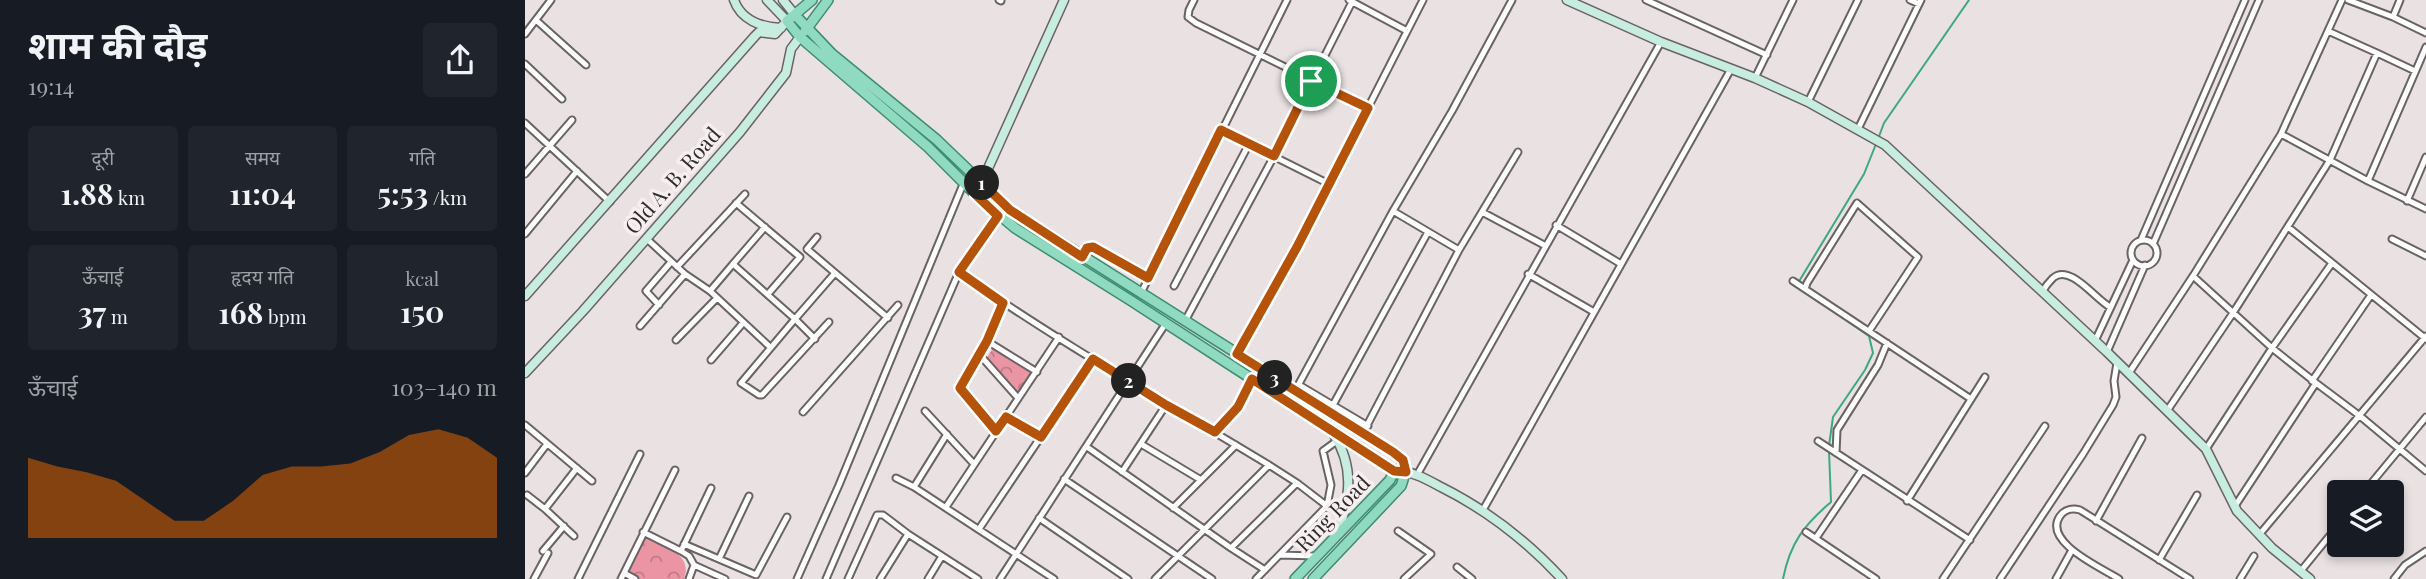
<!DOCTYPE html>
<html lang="hi">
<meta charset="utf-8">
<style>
body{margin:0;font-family:"Playfair Display","Noto Sans Devanagari",serif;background:#20242c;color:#f1f3f6;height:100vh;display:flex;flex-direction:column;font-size:26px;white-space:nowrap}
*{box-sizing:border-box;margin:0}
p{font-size:23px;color:#9ea1a6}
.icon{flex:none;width:38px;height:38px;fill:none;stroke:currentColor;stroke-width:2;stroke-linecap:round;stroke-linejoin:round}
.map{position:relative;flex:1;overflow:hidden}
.details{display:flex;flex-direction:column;background:#171b24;width:525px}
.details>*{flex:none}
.buttons{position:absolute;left:1802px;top:480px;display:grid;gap:14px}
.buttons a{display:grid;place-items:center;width:77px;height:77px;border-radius:7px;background:#171b24;box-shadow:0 4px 10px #0003;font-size:35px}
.pin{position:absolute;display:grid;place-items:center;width:60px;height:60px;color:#fff;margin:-30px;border:4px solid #fff;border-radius:50%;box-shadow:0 2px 7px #0007}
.km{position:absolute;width:35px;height:35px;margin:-18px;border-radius:50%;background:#222;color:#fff;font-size:19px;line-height:35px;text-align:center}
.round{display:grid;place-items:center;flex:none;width:74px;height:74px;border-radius:7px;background:#20242c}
.headline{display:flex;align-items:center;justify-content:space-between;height:119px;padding:0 28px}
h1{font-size:38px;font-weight:700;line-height:52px}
.metrics{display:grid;grid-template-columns:repeat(3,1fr);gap:10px;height:119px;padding:7px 28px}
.metrics div{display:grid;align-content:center;border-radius:7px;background:#20242c;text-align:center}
.metrics b{font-size:30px;font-weight:700}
.metrics small{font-size:19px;font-weight:400}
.metrics p{font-size:19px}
.chart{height:196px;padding:14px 28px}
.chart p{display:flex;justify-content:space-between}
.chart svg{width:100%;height:126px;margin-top:7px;fill:#b45309;opacity:.7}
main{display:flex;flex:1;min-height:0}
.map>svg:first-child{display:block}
</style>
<main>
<section class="details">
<div class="headline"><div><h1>शाम की दौड़</h1><p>19:14</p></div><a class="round"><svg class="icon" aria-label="share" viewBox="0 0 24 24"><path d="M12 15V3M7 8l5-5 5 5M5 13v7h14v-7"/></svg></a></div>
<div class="metrics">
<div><p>दूरी</p><b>1.88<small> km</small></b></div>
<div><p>समय</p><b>11:04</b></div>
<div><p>गति</p><b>5:53<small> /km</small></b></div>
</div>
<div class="metrics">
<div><p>ऊँचाई</p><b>37<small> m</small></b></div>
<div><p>हृदय गति</p><b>168<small> bpm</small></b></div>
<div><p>kcal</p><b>150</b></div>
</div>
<div class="chart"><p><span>ऊँचाई</span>103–140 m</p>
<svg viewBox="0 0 160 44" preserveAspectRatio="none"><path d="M0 44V16L10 19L20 21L30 24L40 31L50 38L60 38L70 31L80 22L90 19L100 19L110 18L120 14L130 8L140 6L150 9L160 16V44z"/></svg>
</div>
</section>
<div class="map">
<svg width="1901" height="579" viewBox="0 0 1901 579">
<defs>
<pattern id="park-crowns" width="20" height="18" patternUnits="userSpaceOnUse" patternTransform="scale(1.75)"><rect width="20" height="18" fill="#eb95a4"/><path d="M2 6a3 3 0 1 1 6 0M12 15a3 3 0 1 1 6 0" fill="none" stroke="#bf7a86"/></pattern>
</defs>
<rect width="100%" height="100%" fill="#e9e1e2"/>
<!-- park -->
<path fill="url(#park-crowns)" d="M 468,348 L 509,375 L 493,395 L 461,359 Z
M 118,536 C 136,544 169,553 159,579 L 114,579 L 101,572 Z"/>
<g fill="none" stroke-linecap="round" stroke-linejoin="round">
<!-- stream -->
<path stroke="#3ea883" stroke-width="2" d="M 1353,139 L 1359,123 L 1444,0
M 1273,283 L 1339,174 L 1351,144
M 1302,307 L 1344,336 L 1348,353 L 1340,370 L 1308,417 L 1304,446
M 1258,579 C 1265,543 1279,525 1306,502 L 1304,451"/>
<defs>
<path id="street" d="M 474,0 L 476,1
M 669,0 L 664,10 L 663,17 L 671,23 L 843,108
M 824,0 L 882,31
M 1121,0 L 1242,55
M 1385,0 L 1394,4
M 1817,0 L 1756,134 L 1843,181 L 1901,209
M 1823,0 L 1868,17 L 1875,0
M 1868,17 L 1901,33
M 12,21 L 61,65
M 1803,31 L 1852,53
M 0,34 L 26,0
M 0,64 L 37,99
M 1230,78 L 1268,0
M 1283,102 L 1333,0
M 0,123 L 85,202
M 1333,129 L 1396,0
M 696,130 L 804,184
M 0,174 L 47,120
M 1843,181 L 1901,47
M 1882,201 L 1901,157
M 211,203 L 275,257
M 957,212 L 1019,245
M 1031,225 L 1096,264
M 1763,227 L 1901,339
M 0,234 L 52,171
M 122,239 L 160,274 L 185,291 L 245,347
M 1867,239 L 1901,256
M 1616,240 L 1720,0
M1606 253a13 13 0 1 1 26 0a13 13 0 1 1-26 0Z
M 1628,244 L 1734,0
M 282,249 L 363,318
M 282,249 L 292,237
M 934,250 L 993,152
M 557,257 L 563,249 L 568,247 L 623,278
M 208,264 L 240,227
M 152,267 L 220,194
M 434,272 C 533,342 640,402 744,465 L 630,579
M 1003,274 L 1069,312
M 1668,276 L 1747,348 L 1791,383 L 1710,506
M 1268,281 L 1280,289
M 649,286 L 724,144
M 185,291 L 208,264 L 270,319 L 310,273
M 1517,292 C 1520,287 1524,282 1528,278 C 1545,263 1571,300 1585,307
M 616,293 L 762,0
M 243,294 L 275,257
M 478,303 L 454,354 L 493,398
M 134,305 L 121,291 L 146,262
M 660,321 L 749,156 L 828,0
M 115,326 L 160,274
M 1344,331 L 1393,257 L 1332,203 L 1282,283 L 1280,289 L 1446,399
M 290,339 L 270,319 L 216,383 L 234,395 L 237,395 L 304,322
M 151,340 L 192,298
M 462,341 L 512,372
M 1570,341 L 1608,260
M 1582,352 L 1620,265
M 454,354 L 435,388 L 471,431
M 712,354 L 772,247 L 898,0
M 186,360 L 218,323
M 1604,373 L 1668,276 L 1756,134
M 1787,381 L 1846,295
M 1791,383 L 1835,416 L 1901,471
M 774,385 L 843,426
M 770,391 L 868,211 L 927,111 L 987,0
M 808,405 L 903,232
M 400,411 L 449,464
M 1642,411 L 1708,313 L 1805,160 L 1852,53 L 1890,71
M 278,412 L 373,305
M 481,417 L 516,437
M 0,425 L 67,481
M 690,432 L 713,407 L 727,378
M 838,433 L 934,250 L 868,211
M 1293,441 L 1445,540
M 616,444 L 676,480
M 562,447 L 706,548 L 772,483 L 802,506
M 1681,449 L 1747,348 L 1807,263
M 1311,453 L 1312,430 L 1353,365 L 1362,343
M 744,465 L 772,483
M 597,472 L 641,405
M 0,473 L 22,444
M 892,475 L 1136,42
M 371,478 L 389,487 L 529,579
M 539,479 L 687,579
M 389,487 L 422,434
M 1839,492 L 1901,417
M 2,495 L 20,509 L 52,468
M 1382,501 L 1460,377
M 421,507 L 534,337
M 648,508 L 711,445
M 20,509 L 49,536
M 958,510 L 1206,69
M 514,518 L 603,579
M 1571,521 L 1617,438
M 454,529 L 568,359
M 873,531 L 906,554 L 879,579
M 118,532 L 156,551 L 186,488
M 1281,532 L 1351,579
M 1734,535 L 1901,336
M 1291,538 L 1337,470
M 159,544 L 231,575 L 262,517
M 706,548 L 740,570
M 18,551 L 39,526
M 156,551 L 164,556 L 169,565 L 164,579
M 755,555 L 791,556
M 194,559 L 224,496
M 1634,560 L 1672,495
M 169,565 L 200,579
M 932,567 L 947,579
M 1775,572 L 1815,523
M 99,573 L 110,579
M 9,579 L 23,553
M 53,579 L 115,454
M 96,579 L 150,470
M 272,579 L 314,485 L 439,182
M 301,579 L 434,272 L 473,216
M 323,579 L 352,515 L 358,515 L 383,534
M 355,579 L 383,534 L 453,579
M 403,579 L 417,556
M 475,579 L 641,323
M 731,579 L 802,506 L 806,485 L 798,451 L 813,440
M 1418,579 L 1520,426
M 1475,579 L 1558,454 L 1588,405 L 1591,397 L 1589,381 L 1592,363
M 1531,579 L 1547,550
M 1594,579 C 1577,568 1517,542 1535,516 C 1540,509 1548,508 1555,510 L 1665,579
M 1715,579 L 1729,556
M 1869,579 L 1880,565 L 1901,551"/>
<path id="secondary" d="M 209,0 C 216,20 236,27 256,28
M 258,0 L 270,15
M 1042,0 L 1136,42 L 1230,78 L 1283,102 L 1360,145 L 1582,352 L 1681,449 L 1712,511 L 1747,548 L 1785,579
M 451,195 L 539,0
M 0,296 L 230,36 L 234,32 L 250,34 L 262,21 L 242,0
M 0,373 L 58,311 L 215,132 L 261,73 L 266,49 L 275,37
M 808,433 C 830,467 825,497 813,534
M 876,471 C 891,473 903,480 916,487 C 962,510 1002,541 1037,579"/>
<path id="primary" d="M 287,0 L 262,21 L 275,37 L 403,147 L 451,195 L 490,228 L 605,300 L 869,471 L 865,480 L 770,579
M 270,15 L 307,54 L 412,140 L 485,210 L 868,452 C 881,463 882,470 876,486 L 788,579
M 280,31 L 303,0"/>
</defs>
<!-- street casing -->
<use href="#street" stroke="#6a6364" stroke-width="9"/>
<!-- secondary casing -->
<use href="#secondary" stroke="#6a6364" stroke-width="11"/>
<!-- primary casing -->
<use href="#primary" stroke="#3d8d71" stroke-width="12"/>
<!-- street -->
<use href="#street" stroke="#fff" stroke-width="5"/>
<!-- secondary -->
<use href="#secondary" stroke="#c7ece0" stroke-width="8"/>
<!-- primary -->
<use href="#primary" stroke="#8fdac0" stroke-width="9"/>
</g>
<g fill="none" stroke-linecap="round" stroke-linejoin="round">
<defs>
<path id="route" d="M 786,81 L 843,108 L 772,247 L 712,354 L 868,452 L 878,460 L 881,472 L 869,471 L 727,379 L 713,407 L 690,432 L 641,405 L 568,359 L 516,437 L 481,417 L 471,431 L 435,388 L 462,341 L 478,303 L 434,272 L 473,216 L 451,195 L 457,183 L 485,210 L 557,257 L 562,248 L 568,247 L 623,278 L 696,130 L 749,156 Z"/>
</defs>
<!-- route casing -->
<use href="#route" stroke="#fff" stroke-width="14"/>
<!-- route -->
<use href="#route" stroke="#b45309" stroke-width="9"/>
</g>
<g text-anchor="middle" stroke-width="7" stroke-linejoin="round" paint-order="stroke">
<!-- street labels -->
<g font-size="21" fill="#2f2c2d" stroke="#f6eeef">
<text transform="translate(148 181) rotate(-49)" y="7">Old A. B. Road</text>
<text transform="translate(808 514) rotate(-46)" y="7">Ring Road</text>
</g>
</g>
</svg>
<div class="buttons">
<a><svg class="icon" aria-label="layers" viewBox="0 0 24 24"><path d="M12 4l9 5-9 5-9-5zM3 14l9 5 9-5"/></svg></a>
</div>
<div class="pin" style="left:786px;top:81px;background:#1e9e55"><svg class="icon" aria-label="arrive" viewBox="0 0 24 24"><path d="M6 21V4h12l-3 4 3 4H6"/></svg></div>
<b class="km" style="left:457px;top:183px">1</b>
<b class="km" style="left:604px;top:381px">2</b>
<b class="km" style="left:750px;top:378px">3</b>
</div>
</main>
